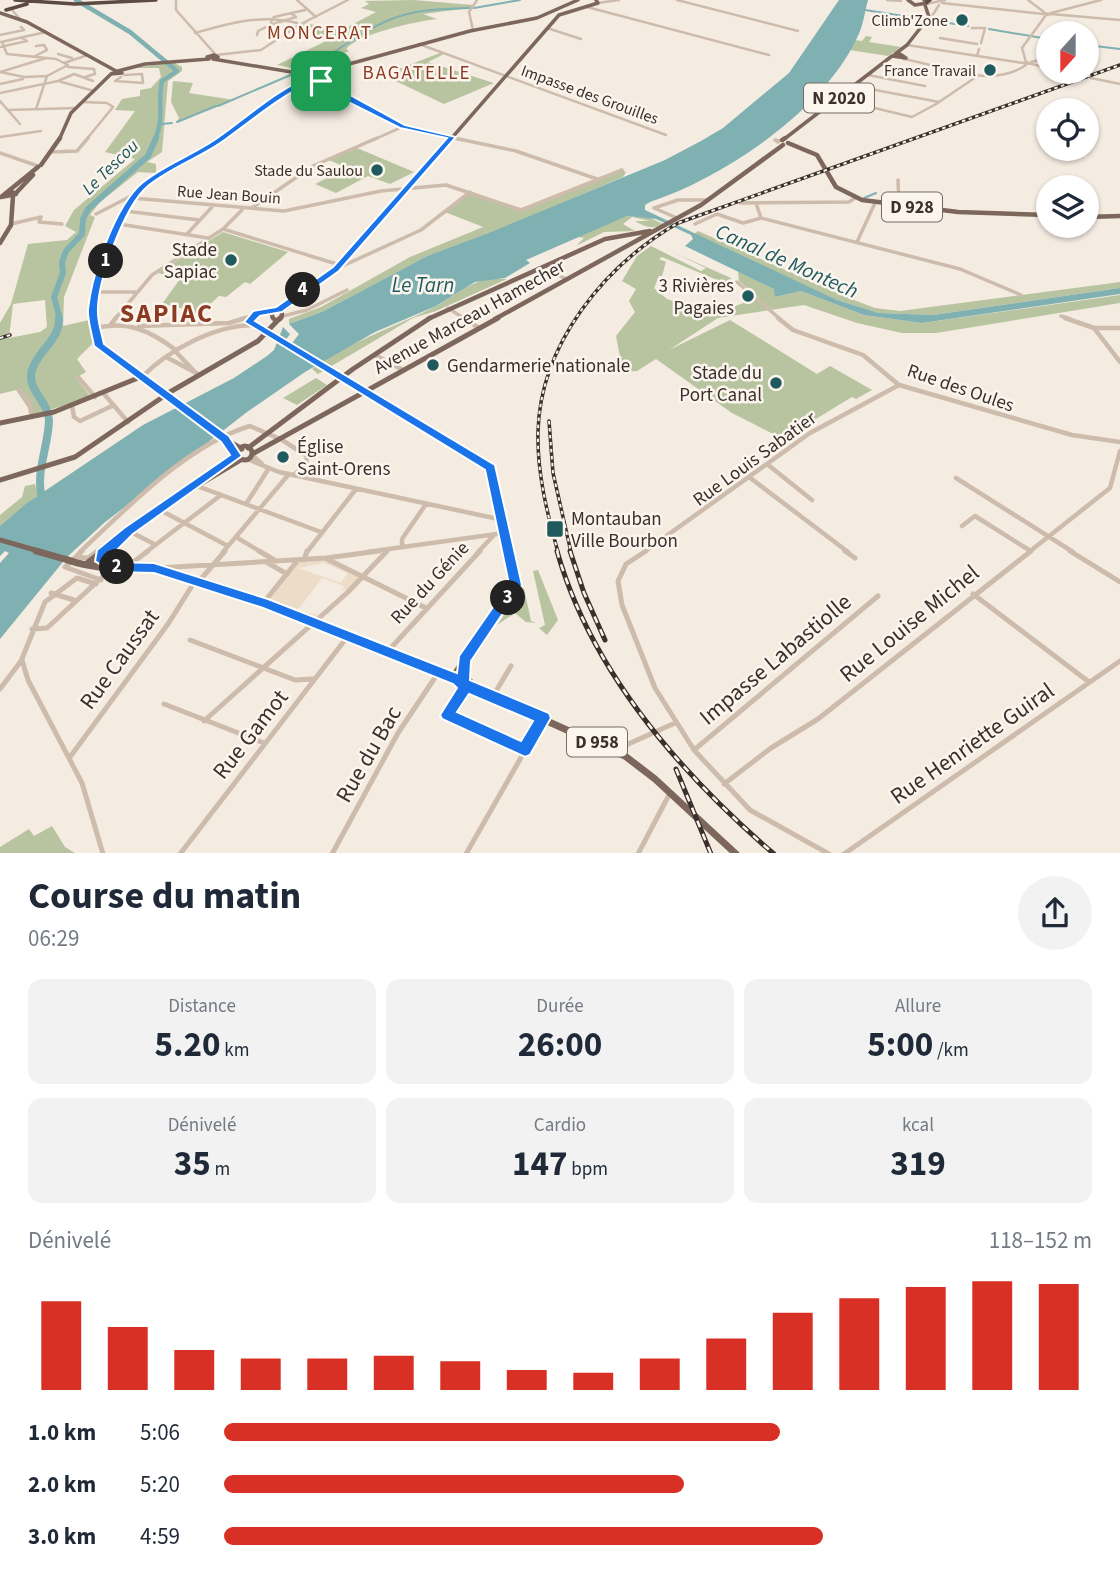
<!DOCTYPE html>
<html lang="fr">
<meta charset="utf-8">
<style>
body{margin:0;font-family:"Source Sans 3",sans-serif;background:#f2f2f3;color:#1f2937;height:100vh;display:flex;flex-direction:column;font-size:26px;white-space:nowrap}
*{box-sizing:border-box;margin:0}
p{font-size:23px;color:#747a83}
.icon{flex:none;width:38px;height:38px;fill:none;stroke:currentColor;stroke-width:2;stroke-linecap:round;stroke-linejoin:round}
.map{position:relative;height:853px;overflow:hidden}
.drawer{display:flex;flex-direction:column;background:#fff;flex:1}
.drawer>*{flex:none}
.needle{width:46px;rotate:201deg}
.controls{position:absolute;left:1036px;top:21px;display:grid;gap:14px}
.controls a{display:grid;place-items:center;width:63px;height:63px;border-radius:50%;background:#fff;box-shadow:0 2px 5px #0004;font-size:35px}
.pin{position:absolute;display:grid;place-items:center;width:60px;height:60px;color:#fff;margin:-30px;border-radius:14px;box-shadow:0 4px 10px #0006}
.km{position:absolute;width:35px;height:35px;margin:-18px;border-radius:50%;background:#222;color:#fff;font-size:19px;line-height:35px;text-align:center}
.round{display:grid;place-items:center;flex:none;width:74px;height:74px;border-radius:37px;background:#f2f2f3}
.head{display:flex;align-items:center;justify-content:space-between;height:119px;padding:0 28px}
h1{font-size:38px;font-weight:700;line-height:52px}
.metrics{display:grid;grid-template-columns:repeat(3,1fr);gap:10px;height:119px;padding:7px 28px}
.metrics div{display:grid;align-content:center;border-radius:14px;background:#f2f2f3;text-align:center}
.metrics b{font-size:35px;font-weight:700}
.metrics small{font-size:19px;font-weight:400}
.metrics p{font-size:19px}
.chart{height:196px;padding:14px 28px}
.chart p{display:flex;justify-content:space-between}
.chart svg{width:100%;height:126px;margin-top:7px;stroke:#d93025;stroke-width:6}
ul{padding:0 28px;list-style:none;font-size:23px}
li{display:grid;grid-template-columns:112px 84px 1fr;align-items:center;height:52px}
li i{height:18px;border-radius:9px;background:#d93025}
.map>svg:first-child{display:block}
</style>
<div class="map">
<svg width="1120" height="854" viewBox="0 0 1120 854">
<rect width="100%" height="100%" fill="#f4ebe1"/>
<!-- green -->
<path fill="#b8c4a0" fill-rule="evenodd" d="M 413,0 L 473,5 L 470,8 L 423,14 L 437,19 C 417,21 358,34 346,49 L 349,51 L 302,70 L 277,65 L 330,39 L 293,32 L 305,23 L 334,29 L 347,26 L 340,31 L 376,12 L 361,8 L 369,4 L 365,1 Z
M 866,36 L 872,37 L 869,42 L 901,47 L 888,56 L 850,50 L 855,40 L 862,41 Z
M 440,53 L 444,54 L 428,62 L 494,83 L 444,104 L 383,75 Z
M 173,62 L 182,67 L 182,71 L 168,81 L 162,152 L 147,162 L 156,164 L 156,173 L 138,172 L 100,202 L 90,215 L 95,217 L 64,297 L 63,326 L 89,320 L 93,343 L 77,359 L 86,372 L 76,378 L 91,397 L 33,415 L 16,390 L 0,394 L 0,323 L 11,304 L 28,244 L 67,240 L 76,232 L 65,226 L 74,210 L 135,159 L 105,152 L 135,111 L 115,110 L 122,99 L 140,96 L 140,90 L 151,88 L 161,77 L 159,68 L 133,68 ZM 45,300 L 47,327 L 40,332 L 9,338 L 13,304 Z
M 173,81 L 193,83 L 189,93 L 234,100 L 176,123 L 179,118 L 171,102 Z
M 357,148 L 414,172 L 390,184 L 368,176 L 336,193 L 315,184 L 347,168 L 329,160 Z
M 622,170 L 626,172 L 623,177 L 489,234 L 427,256 L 324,311 L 289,324 L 289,319 L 321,307 L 410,257 L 483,227 L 445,212 L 470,191 L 521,210 Z
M 627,216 L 650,218 L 663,224 C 653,230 645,227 635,221 L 650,221 L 632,217 L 623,224 L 635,231 L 604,232 L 576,246 L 584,238 L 578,237 L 581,234 Z
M 698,231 L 846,297 L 875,308 L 900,311 L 1120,282 L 1120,288 L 933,315 L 879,313 L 837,300 L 694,234 Z
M 223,232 L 288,252 L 250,284 L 245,282 L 226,297 L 219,296 L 200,313 L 197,322 L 191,322 L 195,311 L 162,304 L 180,279 L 158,273 Z
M 651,246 L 701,271 L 706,268 L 670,251 L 731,278 L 729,285 L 662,257 L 659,259 L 666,262 L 662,276 L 659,276 L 654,288 L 667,299 L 711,315 L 746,302 L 740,298 L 747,294 L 758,297 L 739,281 L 738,271 L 775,289 L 775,297 L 801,291 L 864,315 L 922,323 L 1120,295 L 1120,303 L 936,333 L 902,333 L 857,323 L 804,305 L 718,318 L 669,350 L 730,320 L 817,374 L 830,366 L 872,390 L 856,399 L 852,397 L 783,439 L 732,413 L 656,359 L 637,371 L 623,372 L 616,336 L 635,312 L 629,301 L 636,289 L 622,281 L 637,256 Z
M 486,279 L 507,279 L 436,311 L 413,318 L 318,374 L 312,369 C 350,341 396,327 438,305 C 454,296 468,284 486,279 Z
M 316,378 L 327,385 L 297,405 L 283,398 Z
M 35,484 L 38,495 L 0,526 L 0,515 L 22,497 L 25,486 Z
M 538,570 L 558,620 L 547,635 L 539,628 L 545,625 L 533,571 Z
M 524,588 L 531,621 L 536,623 L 526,622 L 515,613 L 497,625 Z
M 52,826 L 65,847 L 75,853 L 0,853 L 0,847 L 29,829 L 34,836 Z"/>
<!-- plaza -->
<path fill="#ecdcc8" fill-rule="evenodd" d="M 325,560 L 360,577 L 346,590 L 343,589 L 344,586 L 322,578 L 297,611 L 318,615 L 313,618 L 268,600 L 299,562 ZM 324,563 L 347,573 L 347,574 L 341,583 L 298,568 Z"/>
<!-- water -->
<path fill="#7fb0b2" d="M 839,0 L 868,0 C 865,10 864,21 860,31 C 829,107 726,177 650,202 L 645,205 L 645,210 L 837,300 L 879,313 L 933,315 L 1120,288 L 1120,294 L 922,323 L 864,315 L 801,291 L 775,297 L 774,289 L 685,246 L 693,239 L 691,235 L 656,219 L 627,216 L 526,260 L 530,263 L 505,278 L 475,282 L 436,306 L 375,332 L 305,372 L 247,412 L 104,523 L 67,557 L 0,639 L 0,563 L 9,553 L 5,551 L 0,556 L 0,526 L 27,503 L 143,425 L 234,378 L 267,356 L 274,350 L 283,327 L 290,334 L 282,345 L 293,342 L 299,334 L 289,324 L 324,311 L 427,256 L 489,233 L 665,160 L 701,141 L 723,128 L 789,73 Z"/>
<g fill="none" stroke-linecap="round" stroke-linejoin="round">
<!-- stream -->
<path stroke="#7fb0b2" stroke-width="2" d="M 474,8 L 520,0
M 865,10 L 968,26
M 989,29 L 1048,39
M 1087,45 L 1120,49
M 299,71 C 331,58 357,33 389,20 C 414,9 443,9 470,8
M 218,106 L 293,74
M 177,122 L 216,106
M 161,124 L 172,123
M 864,198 L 876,193"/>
<!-- river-far2 -->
<path stroke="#7fb0b2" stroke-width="4.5" d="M 76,0 L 130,32 L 177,71 L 162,81 C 157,105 165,116 155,140"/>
<!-- river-far1 -->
<path stroke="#7fb0b2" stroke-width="6" d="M 60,319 L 54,297 L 63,273 L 62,262 L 66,251 L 82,234 L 83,219 L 88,209 L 148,156 L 156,138"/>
<!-- river -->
<path stroke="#7fb0b2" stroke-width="8" d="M 43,502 C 34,474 48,449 49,421 C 49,401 26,390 32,370 C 38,350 60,340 59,318"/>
<!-- minor-far3 -->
<path stroke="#cdbbac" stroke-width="2.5" d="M 176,0 L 176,10 L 216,55
M 297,0 L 316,17
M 677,0 L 798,31
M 887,0 L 901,1
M 1028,0 L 1044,12
M 598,3 L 619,0
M 942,3 L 1043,14
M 926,4 L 945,0
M 587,7 L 769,55
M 12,10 L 19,18
M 1043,13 L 1051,14 L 1046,15 Z
M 1051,13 L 1101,0
M 1051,14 L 1120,20
M 932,16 L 939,5
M 274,17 L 305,10
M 273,18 L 270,25 L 296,17 L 291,13
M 301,24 L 348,0
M 547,28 L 581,39
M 972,28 L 985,28 L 981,43
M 473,30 L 469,12 L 477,0
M 195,33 C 231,23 260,14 297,23
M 0,35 L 24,30 L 21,27
M 257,35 L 258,31 L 270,25
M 940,38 L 977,44
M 1,42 L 46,32
M 2,42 L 7,54 L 56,59 L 68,65 L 47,76 L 36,109
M 419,44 L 666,135
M 907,45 L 1023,63
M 0,47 L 27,41 L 22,38
M 58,54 L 72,58
M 216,55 L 261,50 L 299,25
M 35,56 L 47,50 L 44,45 L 36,46
M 977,56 L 979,49
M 903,59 C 942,65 990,90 1026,65
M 1026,62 L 1032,64 L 1023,63 Z
M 1026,62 L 1022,48 L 1046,15
M 1031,62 L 1048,58
M 64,63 L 88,55
M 1032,64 L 1048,68
M 68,67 L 94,69 L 95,74 L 85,77
M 0,72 L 46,58
M 0,72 L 24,77 L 47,76
M 868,75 L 925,86
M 121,77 L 115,81 L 143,83 L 142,74 L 124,75
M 315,77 L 351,101
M 1091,78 L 1120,84
M 58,81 L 74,74 L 93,81
M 0,84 L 23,79
M 854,86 L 939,102 L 979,75
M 0,93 L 58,81 L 94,91
M 837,99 L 912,117 L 938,103
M 0,101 L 20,124
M 83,102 L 107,103 L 113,107 L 86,140
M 355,103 L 403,127 L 462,140
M 8,110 L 76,108
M 0,137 L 41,131
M 373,140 L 402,127"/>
<!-- minor-far2 -->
<path stroke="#cdbbac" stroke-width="3.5" d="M 454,138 L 516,151 L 597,179
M 778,142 L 775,140 L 779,141
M 51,152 L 77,151 L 88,138
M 0,153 L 38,166
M 898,180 L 899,206
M 132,198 L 284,211 L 381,191 L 446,185 L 521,210 L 622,170
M 740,203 L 849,202 L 855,198
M 756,203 L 761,218 L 960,269 L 1021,295
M 253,207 L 313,166 L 377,138
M 125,211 L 199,220
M 96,214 L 135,194
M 677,218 L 654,208 L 678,200 L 707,200
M 11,224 L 41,217 L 39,222 L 62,224
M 119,224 L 208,238
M 695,224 L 717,214 L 743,223 L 761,218
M 223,229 L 340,265
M 187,234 L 212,207
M 857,242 L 875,203
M 540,268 L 567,279
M 336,269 L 421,230 L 470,192
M 737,282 L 780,319
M 96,292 L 138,292
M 448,308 L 465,319
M 283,316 L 307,310 L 347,290
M 1061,316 L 1070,319
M 115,319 L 152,275 L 223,229 L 242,210
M 241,319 L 254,315"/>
<!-- minor-far1 -->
<path stroke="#cdbbac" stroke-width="4.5" d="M 463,318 L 479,328
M 778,318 L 793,330 L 863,355 L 899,385 L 1072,435 L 1120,442
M 1065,318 L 1094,328 L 1120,362
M 111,324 L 116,318
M 139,326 L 229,323 L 246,318
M 95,328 C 128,320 151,331 177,351
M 1094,328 L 1120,328
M 176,352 L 196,373
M 375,355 L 403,370
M 168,358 L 200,375
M 78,377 L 95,397
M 142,377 C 168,350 214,326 252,325
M 19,390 L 29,402 L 32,417
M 104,394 L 128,422
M 72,406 L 74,417 L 80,421 L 112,406
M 252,455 L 262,464
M 247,459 L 279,472 L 503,520
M 767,464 L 812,500
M 749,477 L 848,552
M 956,478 L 1073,552
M 197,486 L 321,532
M 246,504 L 269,468
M 158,509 L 228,546
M 962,526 L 975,516 L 1029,550
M 129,531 L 154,544
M 236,537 L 261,552
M 402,547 L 402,539 L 426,504
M 80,552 C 127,508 187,445 250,426 L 282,440 L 307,456 L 306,464 L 294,475
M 96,552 L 117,536 L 123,536
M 146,552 L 221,495
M 223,552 L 289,474
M 307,552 L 356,489
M 367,552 L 504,533
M 386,552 L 388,550
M 478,552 L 494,535
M 644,552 L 810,433 L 899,385
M 1029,552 L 1110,488 L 1120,451"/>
<!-- minor -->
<path stroke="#cdbbac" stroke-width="5" d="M 82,551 L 65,567 L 101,580
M 259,551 L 276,561
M 646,551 L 626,564 L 618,581 L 622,605 L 655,688 L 694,750 L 750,810 L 829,854
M 845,551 L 855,558
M 1070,551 L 1120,582
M 76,557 L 88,558 L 98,551
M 327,559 L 426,608
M 304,560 L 307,551
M 268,563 L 287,574
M 128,566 L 148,551
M 158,568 L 326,558 L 379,551
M 200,580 L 225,551
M 51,593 L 74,600
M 973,594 L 1089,682
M 264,602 L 298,560
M 32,629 L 47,628 L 112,568
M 190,640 L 295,680 L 313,679
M 388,651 L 480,551
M 22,660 L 28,680 L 82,783 L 103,854
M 466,686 L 447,715 L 525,750
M 0,689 L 21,661 L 45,602 L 77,578 L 96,584
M 493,696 L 511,666
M 164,704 L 264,743
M 204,721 L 348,592 L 387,551
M 615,750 L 675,723
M 694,750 L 878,596
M 70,757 L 168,624 L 195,581
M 724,784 L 771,748 L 818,719 L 1031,551
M 180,854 L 348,636
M 332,854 L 398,733 L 438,673
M 466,854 L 543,719
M 638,854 L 670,793
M 844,854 L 1120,661"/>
<!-- major-far3 -->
<path stroke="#7d675c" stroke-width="3.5" d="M 908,0 L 915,5 L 927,3 L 924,0
M 0,13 L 27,22 L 116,71
M 895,54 L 907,45 L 929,17 L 925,5
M 900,54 L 906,58 L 892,56 Z
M 214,55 L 218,57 L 207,57 Z
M 213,59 L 309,75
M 118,71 L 145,64 L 209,59
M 119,71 L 122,73 L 111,74 Z
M311.5 75a3.5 3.5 0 1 1 7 0a3.5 3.5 0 1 1-7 0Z
M 316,73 L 470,31 L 537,18 L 578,0
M 276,98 L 314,77
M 59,140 L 71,113 L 111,74
M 220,140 L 272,101
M 450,140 L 559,15 L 598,3 L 596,0
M 783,140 L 892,56"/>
<!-- major-far2 -->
<path stroke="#7d675c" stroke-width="4.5" d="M 782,140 L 785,138
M 788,143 L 817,155 L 836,187 L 862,200 L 958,212 L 1048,215
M 41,165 L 60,138
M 10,191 L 16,194 L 1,197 L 38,167
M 16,193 L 33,175
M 1087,217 L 1120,216
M 0,243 L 11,225 L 13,196
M272 315a5 5 0 1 1 10 0a5 5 0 1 1-10 0Z
M 276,311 L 336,269 L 451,138
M 93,319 C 95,286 117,207 144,186 C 168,167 197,154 223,138
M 250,319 L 259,312 L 274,312
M 428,319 L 605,239 L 650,231
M 495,319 L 701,205 L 783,145"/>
<!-- major-far1 -->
<path stroke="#7d675c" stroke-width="5" d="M 93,318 L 100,346 L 139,377
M 251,318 L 249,322 L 257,328
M 332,371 L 491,468 L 508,552
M 141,378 L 154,388
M 0,423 L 54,412 L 138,378
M 225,439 L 242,449
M 225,439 L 237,453
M238 453a7 7 0 1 1 14 0a7 7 0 1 1-14 0Z
M 248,448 L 353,369 L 430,318
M 254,453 L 498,318
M 205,479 L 237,456
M 0,480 L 75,457 L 170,392 L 258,341 L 280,318
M 0,540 L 42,552
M 102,552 L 160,508 L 242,459"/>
<!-- major -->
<path stroke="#7d675c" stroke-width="7" d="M 36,551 L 68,560
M 71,561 C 103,572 137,565 170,573 C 268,597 362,641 455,679
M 88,563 L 104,551
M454.5 676a4.5 4.5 0 1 1 9 0a4.5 4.5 0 1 1-9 0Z
M 456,673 L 515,585 L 508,551
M 464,677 L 482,692 L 625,756 L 655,779 L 736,854"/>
<!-- highway -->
<path stroke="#5c4a42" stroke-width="3.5" d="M 15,0 L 75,4 L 156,0
M 927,2 L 930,0
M 6,10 L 27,4"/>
<defs>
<path id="rail-far1" d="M 0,338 L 10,335
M 549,421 L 553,473 L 571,552
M 558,552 C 547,513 537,473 538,432 C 540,344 605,265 678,223 L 1120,65"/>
<path id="rail" d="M 557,551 C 591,671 681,774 774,854
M 570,551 L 584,593 L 605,640
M 676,769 L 711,854"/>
</defs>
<!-- rail-far1 casing -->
<use href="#rail-far1" stroke="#3b302b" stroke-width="3.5"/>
<!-- rail casing -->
<use href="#rail" stroke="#3b302b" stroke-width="5"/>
<!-- rail-far1 -->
<use href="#rail-far1" stroke="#fbf5ee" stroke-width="2" stroke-dasharray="3.5" stroke-linecap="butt"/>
<!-- rail -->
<use href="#rail" stroke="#fbf5ee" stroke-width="2.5" stroke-dasharray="7" stroke-linecap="butt"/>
<!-- major-bridge-far1 -->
<path stroke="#7d675c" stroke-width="5" d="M 257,328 L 332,371
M 154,388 L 225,439"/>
<!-- major-bridge -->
<path stroke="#7d675c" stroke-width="7" d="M 68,560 L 71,561"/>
</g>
<!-- route -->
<path fill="#1a73e8" stroke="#fff" stroke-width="2" fill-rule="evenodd" d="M 314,75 L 405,125 L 456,137 L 339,271 L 282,312 L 260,316 L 255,321 L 495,465 L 522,585 L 471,661 L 470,680 L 549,713 L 551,718 L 530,755 L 525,757 L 442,719 L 440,715 L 457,688 L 453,684 L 263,608 L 154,573 L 111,572 L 95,561 L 97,550 L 124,528 L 230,455 L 221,442 L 94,346 C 92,334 87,320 88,309 C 92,273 115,206 142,183 C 165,164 196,154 220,136 C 251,114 278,88 314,75 ZM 314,80 L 348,102 L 400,128 L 447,138 L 333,267 L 276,307 L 253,311 L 244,322 L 485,470 L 509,584 L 459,656 L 457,673 L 268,599 L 154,563 L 114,562 L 108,559 L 133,534 L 242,456 L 229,436 L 104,344 C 102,334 98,323 98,313 C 96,283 125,205 148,186 C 171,167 202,157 226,139 C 255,118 281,96 314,80 ZM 469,694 L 533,721 L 521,741 L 457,712 Z"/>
<!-- markers -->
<g fill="#1f5a5e" stroke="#fbf5ee" stroke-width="2.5">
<circle cx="962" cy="20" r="7"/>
<circle cx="990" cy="70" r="7"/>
<circle cx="377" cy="170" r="7"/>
<circle cx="231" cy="260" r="7"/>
<circle cx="748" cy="296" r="7"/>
<circle cx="433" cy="365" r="7"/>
<circle cx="776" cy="383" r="7"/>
<circle cx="283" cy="457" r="7"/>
<rect x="546" y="520" width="18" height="18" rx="3.5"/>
</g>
<g text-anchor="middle" stroke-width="5" stroke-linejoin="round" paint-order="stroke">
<!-- far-poi labels -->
<g font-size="16" fill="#3b302b" stroke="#fbf5ee" text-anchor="end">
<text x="948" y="26">Climb'Zone</text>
<text x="976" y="76">France Travail</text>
<text x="363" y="176">Stade du Saulou</text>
</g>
<!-- far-street labels -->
<g font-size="16" fill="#3b302b" stroke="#fbf5ee">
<text transform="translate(590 94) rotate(20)" y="6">Impasse des Grouilles</text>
<text transform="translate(229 194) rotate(4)" y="6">Rue Jean Bouin</text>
</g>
<!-- shield labels -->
<g fill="#fbf5ee" stroke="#756b66" stroke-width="2">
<rect x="804" y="83.5" width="70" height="29" rx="5"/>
<rect x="882" y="192.5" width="60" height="29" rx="5"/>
<rect x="567" y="727.5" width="60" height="29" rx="5"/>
</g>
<g font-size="18" font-weight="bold" fill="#3b302b">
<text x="839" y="104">N 2020</text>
<text x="912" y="213">D 928</text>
<text x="597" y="748">D 958</text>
</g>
<!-- far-water labels -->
<g font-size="18" font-style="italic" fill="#1f5a5e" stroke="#fbf5ee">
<text transform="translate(110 167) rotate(-44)" y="6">Le Tescou</text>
</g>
<!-- far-quarter labels -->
<g font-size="19" letter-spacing="2" fill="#8c3b22" stroke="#fbf5ee">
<text x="320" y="39">MONCERAT</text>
<text x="417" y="79">BAGATELLE</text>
</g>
<!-- poi labels -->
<g font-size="19" fill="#3b302b" stroke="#fbf5ee" text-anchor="end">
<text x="217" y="256">Stade<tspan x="217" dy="22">Sapiac</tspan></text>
<text x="734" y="292">3 Rivières<tspan x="734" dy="22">Pagaies</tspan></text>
<text x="447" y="372" text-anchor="start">Gendarmerie nationale</text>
<text x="762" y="379">Stade du<tspan x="762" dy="22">Port Canal</tspan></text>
<text x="297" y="453" text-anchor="start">Église<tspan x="297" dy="22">Saint-Orens</tspan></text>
<text x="571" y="525" text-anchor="start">Montauban<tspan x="571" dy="22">Ville Bourbon</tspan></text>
</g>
<!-- street labels -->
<g font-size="19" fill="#3b302b" stroke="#fbf5ee">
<text transform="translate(469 316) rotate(-29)" y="7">Avenue Marceau Hamecher</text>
<text transform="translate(961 387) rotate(19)" y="7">Rue des Oules</text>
<text transform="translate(754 458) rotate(-36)" y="7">Rue Louis Sabatier</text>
<text transform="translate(429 582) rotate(-47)" y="7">Rue du Génie</text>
</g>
<!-- water labels -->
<g font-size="21" font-style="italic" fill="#1f5a5e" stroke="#fbf5ee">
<text transform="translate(787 261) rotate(24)" y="7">Canal de Montech</text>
<text x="423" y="292">Le Tarn</text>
</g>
<!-- near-street labels -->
<g font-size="23" fill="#3b302b" stroke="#fbf5ee">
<text transform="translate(909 623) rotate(-39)" y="8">Rue Louise Michel</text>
<text transform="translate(119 659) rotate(-54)" y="8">Rue Caussat</text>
<text transform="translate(775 659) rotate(-40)" y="8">Impasse Labastiolle</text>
<text transform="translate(250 734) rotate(-52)" y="8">Rue Gamot</text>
<text transform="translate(972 743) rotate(-35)" y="8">Rue Henriette Guiral</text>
<text transform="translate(368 754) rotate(-60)" y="8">Rue du Bac</text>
</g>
<!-- district labels -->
<g font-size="26" font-weight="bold" letter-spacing="2" fill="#8c3b22" stroke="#fbf5ee">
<text x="167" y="322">SAPIAC</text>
</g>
</g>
</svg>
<div class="controls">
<a><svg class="needle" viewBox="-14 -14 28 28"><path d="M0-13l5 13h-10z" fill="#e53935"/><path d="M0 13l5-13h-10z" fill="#747a83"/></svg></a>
<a><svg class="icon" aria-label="locate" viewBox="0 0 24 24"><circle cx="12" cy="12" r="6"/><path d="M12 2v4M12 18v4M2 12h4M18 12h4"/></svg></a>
<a><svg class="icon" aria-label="layers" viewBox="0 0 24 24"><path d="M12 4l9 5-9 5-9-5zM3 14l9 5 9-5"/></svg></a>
</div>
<div class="pin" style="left:321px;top:81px;background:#1e9e55"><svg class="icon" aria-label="arrive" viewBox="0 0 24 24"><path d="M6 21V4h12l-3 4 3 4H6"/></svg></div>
<b class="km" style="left:106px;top:261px">1</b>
<b class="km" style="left:117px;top:567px">2</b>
<b class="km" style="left:508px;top:598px">3</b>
<b class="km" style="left:303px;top:290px">4</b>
</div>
<section class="drawer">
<div class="head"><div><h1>Course du matin</h1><p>06:29</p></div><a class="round"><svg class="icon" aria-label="share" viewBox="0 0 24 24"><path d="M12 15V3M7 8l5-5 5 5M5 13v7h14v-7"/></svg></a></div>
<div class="metrics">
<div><p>Distance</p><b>5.20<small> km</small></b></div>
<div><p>Durée</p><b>26:00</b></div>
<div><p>Allure</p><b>5:00<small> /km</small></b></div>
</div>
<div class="metrics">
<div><p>Dénivelé</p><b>35<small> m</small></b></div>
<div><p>Cardio</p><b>147<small> bpm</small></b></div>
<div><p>kcal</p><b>319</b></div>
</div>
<div class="chart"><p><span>Dénivelé</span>118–152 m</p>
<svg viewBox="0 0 160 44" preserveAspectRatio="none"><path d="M5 44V13M15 44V22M25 44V30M35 44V33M45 44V33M55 44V32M65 44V34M75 44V37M85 44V38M95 44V33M105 44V26M115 44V17M125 44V12M135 44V8M145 44V6M155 44V7"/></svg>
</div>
<ul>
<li><b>1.0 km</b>5:06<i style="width:64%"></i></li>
<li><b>2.0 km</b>5:20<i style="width:53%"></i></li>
<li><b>3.0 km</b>4:59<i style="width:69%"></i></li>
</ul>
</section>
